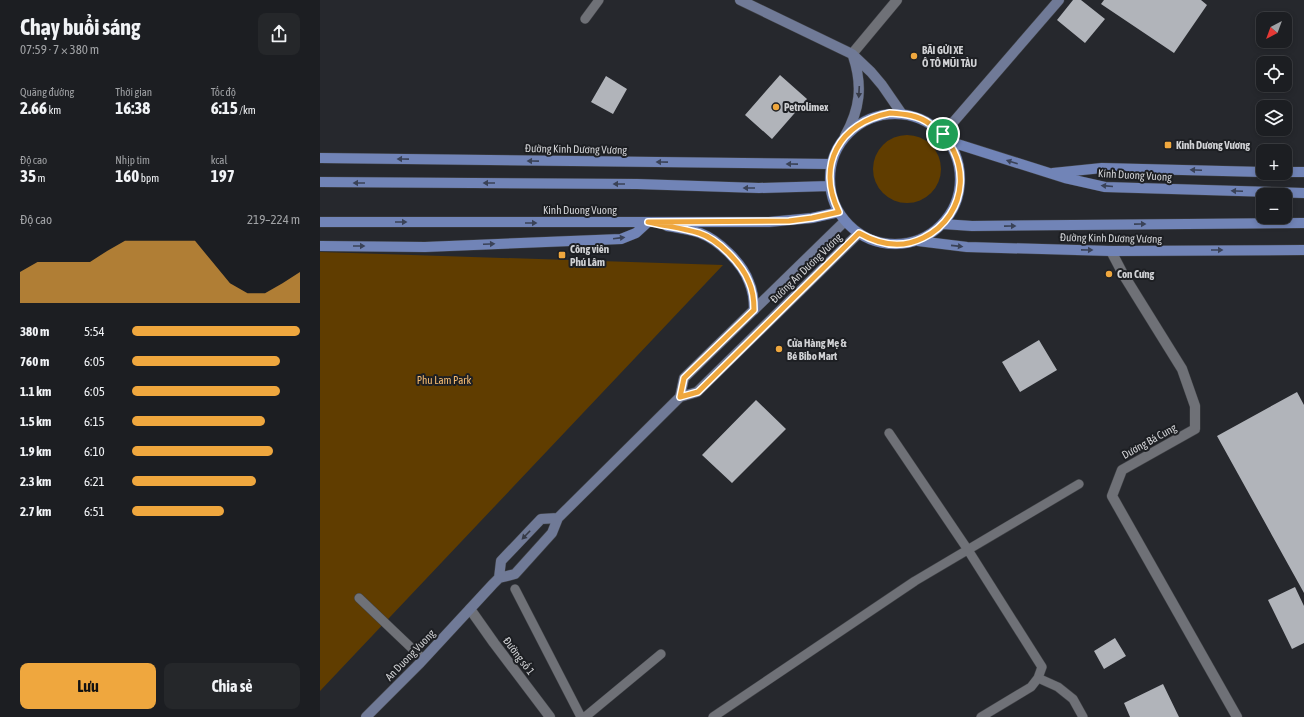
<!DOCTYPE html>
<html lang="vi">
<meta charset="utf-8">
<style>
body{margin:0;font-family:"Asap Condensed",sans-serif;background:#25272a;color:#f1f3f6;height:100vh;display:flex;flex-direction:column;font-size:15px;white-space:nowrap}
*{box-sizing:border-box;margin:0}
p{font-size:13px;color:#a0a2a5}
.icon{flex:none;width:22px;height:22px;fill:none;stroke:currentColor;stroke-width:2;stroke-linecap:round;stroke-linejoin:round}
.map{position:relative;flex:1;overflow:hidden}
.panel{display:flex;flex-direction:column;background:#1c1e22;width:320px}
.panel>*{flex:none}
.needle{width:26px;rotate:221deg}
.buttons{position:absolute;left:936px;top:12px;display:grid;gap:8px}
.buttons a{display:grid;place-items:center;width:36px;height:36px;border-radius:8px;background:#1c1e22;box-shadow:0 2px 6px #0003,0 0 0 1px #3a3c40;font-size:20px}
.pin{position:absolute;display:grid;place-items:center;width:34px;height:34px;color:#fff;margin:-17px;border:2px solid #fff;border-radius:50%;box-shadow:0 1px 4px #0007}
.round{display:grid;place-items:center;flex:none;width:42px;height:42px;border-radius:8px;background:#25272a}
.overview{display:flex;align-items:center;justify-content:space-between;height:68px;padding:0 20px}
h1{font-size:22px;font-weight:700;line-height:30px}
.metrics{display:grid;grid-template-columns:repeat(3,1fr);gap:6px;height:68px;padding:4px 20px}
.metrics div{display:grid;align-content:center}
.metrics b{font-size:17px;font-weight:700}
.metrics small{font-size:11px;font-weight:400}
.metrics p{font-size:11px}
.chart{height:112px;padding:8px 20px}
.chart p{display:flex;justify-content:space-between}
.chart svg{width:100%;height:72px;margin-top:4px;fill:#efa73e;opacity:.7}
.button{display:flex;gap:8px;margin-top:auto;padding:8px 20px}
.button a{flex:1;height:46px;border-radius:8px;background:#efa73e;color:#111;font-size:16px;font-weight:700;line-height:46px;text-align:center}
.button a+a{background:#25272a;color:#f1f3f6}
ul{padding:0 20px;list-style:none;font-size:13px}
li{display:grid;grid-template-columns:64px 48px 1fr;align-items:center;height:30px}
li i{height:10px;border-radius:5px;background:#efa73e}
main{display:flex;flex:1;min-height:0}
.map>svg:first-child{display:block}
</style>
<main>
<section class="panel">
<div class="overview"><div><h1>Chạy buổi sáng</h1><p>07:59 · 7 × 380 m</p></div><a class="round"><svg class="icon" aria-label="share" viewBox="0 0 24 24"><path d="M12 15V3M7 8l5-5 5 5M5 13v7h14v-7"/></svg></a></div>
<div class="metrics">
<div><p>Quãng đường</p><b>2.66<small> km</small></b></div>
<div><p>Thời gian</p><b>16:38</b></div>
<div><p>Tốc độ</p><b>6:15<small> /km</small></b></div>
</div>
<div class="metrics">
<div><p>Độ cao</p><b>35<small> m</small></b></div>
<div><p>Nhịp tim</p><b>160<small> bpm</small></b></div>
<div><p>kcal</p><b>197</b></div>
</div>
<div class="chart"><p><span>Độ cao</span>219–224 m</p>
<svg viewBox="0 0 160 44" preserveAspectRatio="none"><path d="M0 44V25L10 19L20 19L30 19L40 19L50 12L60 6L70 6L80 6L90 6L100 6L110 19L120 32L130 38L140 38L150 32L160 25V44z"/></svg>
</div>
<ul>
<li><b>380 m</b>5:54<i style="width:100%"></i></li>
<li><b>760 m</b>6:05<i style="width:88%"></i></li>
<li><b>1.1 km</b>6:05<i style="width:88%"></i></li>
<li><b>1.5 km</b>6:15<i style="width:79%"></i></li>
<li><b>1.9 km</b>6:10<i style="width:84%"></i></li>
<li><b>2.3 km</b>6:21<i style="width:74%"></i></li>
<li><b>2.7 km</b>6:51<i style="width:55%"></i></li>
</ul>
<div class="button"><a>Lưu</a><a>Chia sẻ</a></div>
</section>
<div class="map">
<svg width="984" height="717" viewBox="0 0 984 717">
<rect width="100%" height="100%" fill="#26282d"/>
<!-- green -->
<path fill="#603d00" d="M553 169a34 34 0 1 1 68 0a34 34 0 1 1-68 0Z
M 0,252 L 403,265 L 0,691 Z"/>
<!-- building -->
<path fill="#b1b4ba" d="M 753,0 L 761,0 L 785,19 L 765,43 L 737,20 Z
M 784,0 L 881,0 L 887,5 L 854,53 L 781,4 Z
M 460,75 L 487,99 L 452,139 L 425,115 Z
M 286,76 L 307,89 L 293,114 L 271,102 Z
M 719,340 L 737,370 L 700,392 L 682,362 Z
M 977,392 L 984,405 L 984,593 L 897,436 Z
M 436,400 L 466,429 L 412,483 L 382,455 Z
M 975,587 L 984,606 L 984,643 L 972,649 L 948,600 Z
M 795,638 L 806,656 L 784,669 L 774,651 Z
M 843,684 L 859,717 L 810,717 L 804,703 Z"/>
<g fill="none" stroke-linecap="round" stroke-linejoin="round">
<defs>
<path id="service" d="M 265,19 L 279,0
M 569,433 L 648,550 L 722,667 L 718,678 L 711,687 L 661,717
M 195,589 L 261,717
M 39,598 L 103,659
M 718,678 L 738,687 L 753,699 L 763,717
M 265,717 L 341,654
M 393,717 L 595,581 L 759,484"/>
<path id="minor" d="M 532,54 L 577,0
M 791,251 L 803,274 L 862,369 L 875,406 L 875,429 L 802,470 L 792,496 L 917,717
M 150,609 L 174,643 L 230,717"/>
<path id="secondary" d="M 420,0 L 532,54 L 551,72 L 562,85 L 582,114
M 623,134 L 739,0
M 525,136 C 540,109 543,86 533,56
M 360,397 L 364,378 L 525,221
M 179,578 L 181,561 L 221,519 L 238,518
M 46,717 L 99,664 L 173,584 L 179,578 L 195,574 L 232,533 L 238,518 L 360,397 L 377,392 L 539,233"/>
<path id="primary" d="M510 179a65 65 0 1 1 130 0a65 65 0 1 1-130 0Z
M 628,141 L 745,178 L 785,187 L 984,193
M 0,158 L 511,164
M 965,172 L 984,172
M 733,173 L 782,168 L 943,172
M 0,182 L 317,184 L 439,188 L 510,186
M 0,222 L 449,222 L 492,218 L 519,212
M 623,224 L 652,226 L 984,223
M 347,226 C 358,228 370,230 380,233 C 399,240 423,264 429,282 C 433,291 434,300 434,310
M 598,241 L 647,247 L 791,251 L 984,250
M 0,246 L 105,247 L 301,239 L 316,233 L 328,222"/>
</defs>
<!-- service casing -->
<use href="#service" stroke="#414347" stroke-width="10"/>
<!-- minor casing -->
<use href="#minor" stroke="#414347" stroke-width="11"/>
<!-- secondary casing -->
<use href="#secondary" stroke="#414347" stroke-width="11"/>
<!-- primary casing -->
<use href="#primary" stroke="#414347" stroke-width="11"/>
<!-- service -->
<use href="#service" stroke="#6f7177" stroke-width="9"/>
<!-- minor -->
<use href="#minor" stroke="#6f7177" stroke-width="10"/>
<!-- secondary -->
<use href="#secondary" stroke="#707a97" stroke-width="10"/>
<!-- primary -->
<use href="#primary" stroke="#7184b7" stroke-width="10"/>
</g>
<!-- one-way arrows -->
<defs><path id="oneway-solid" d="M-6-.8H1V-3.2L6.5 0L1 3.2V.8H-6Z"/></defs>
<g fill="#363a46">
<use href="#oneway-solid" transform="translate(539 92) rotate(93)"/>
<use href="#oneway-solid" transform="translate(206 535) rotate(134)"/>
</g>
<g fill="#3a4257">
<use href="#oneway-solid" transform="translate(83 159) rotate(-179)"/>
<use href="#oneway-solid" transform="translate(213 161) rotate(-179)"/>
<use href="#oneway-solid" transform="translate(342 162) rotate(-179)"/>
<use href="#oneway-solid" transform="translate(692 162) rotate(-162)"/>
<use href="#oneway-solid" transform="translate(472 164) rotate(-179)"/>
<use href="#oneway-solid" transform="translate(876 170) rotate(-178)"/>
<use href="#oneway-solid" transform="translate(39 183) rotate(-180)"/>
<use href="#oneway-solid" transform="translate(169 183) rotate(-180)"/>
<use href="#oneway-solid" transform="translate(299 184) rotate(-180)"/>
<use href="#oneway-solid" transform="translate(787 186) rotate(-175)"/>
<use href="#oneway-solid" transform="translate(429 188) rotate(-180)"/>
<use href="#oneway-solid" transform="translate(917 191) rotate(-178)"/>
<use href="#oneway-solid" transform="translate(81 222)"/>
<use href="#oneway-solid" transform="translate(211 223)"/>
<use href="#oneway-solid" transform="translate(820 224) rotate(-1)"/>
<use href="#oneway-solid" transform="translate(690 226) rotate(-1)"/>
<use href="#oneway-solid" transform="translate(299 238) rotate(-7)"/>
<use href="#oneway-solid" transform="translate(169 244) rotate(-2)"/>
<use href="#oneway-solid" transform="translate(39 246)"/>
<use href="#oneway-solid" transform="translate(637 246) rotate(6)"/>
<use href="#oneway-solid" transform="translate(767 250) rotate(1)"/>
<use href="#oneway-solid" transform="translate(897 250)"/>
</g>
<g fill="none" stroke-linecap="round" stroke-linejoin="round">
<defs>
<path id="route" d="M 570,113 C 584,114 598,115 610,124 C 653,153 650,215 603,238 C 581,249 560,245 539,233 L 378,392 L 360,397 L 364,378 L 434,310 C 434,300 433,291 429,282 C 422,264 398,239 379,233 C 363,228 345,226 328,222 L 469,221 L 492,218 L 519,212 C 496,165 519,123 570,113 Z"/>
</defs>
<!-- route casing -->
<use href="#route" stroke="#fff" stroke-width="8"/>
<!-- route -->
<use href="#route" stroke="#efa73e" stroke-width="5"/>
</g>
<!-- markers -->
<g fill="#efa73e" stroke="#1d1f23" stroke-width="1.5">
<circle cx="594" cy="56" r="4"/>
<circle cx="456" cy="107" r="4"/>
<rect x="844" y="141" width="8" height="8" rx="2"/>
<rect x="238" y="251" width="8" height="8" rx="2"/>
<circle cx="789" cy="274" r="4"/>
<circle cx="459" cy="349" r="4"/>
</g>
<g text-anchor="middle" stroke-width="4" stroke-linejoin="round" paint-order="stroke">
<!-- poi labels -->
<g font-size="11" font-weight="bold" fill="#d1d2d5" stroke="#1d1f23" text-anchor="start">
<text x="602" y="54">BÃI GỬI XE<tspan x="602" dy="13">Ô TÔ MŨI TÀU</tspan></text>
<text x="464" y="111">Petrolimex</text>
<text x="856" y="149">Kinh Dương Vương</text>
<text x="250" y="253">Công viên<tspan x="250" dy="13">Phú Lâm</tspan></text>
<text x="797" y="278">Con Cưng</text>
<text x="467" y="347">Cửa Hàng Mẹ &amp;<tspan x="467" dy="13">Bé Bibo Mart</tspan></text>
</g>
<!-- street labels -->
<g font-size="11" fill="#d1d2d5" stroke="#1d1f23">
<text transform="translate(256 149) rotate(1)" y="4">Đường Kinh Dương Vương</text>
<text transform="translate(815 175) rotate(3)" y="4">Kinh Duong Vuong</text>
<text x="260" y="214">Kinh Duong Vuong</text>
<text transform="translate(791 238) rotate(1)" y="4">Đường Kinh Dương Vương</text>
<text transform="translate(486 268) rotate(-44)" y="4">Đường An Dương Vương</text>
<text transform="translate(829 441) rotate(-29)" y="4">Dương Bá Cung</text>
<text transform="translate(90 655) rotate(-46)" y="4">An Duong Vuong</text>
<text transform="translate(199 656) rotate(53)" y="4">Đường số 1</text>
</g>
<!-- park labels -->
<g font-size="11" fill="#f5bb71" stroke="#1d1f23">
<text x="124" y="384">Phu Lam Park</text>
</g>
</g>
</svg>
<div class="buttons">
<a><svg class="needle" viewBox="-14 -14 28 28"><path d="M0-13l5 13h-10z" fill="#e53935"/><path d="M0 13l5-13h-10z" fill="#a0a2a5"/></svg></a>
<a><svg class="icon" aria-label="locate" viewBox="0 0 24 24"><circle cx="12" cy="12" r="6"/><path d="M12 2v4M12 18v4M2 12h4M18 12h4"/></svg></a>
<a><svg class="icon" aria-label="layers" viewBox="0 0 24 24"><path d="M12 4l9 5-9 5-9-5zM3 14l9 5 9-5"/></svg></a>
<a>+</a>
<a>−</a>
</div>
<div class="pin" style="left:623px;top:134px;background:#1e9e55"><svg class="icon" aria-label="arrive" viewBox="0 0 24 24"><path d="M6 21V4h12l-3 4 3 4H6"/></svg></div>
</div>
</main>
